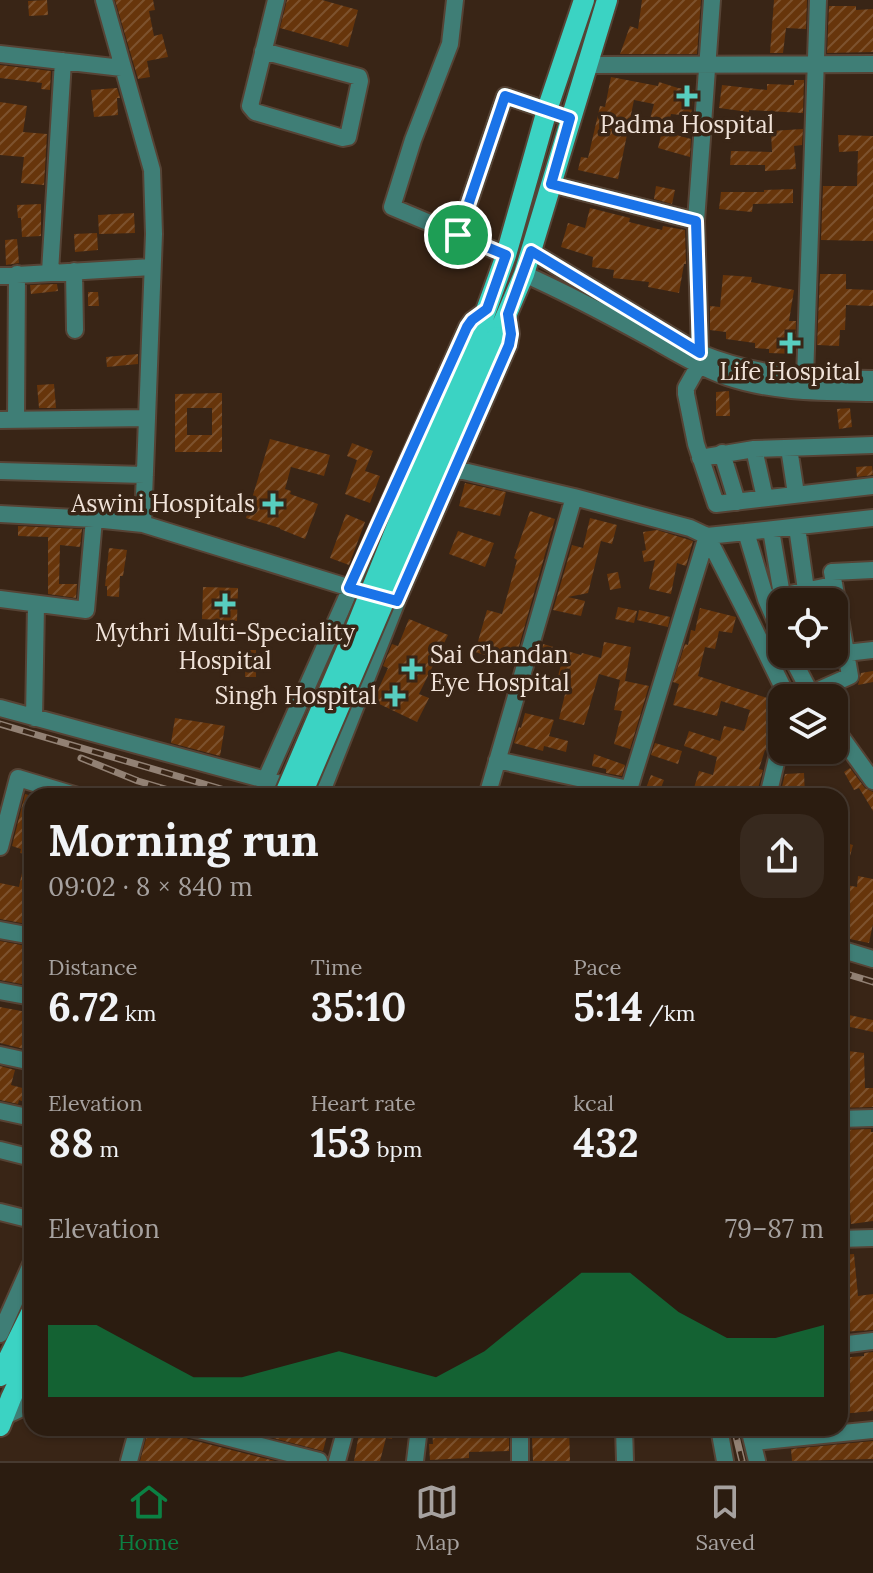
<!DOCTYPE html>
<meta charset="utf-8">
<style>
body{margin:0;font-family:Lora,serif;background:#37291e;color:#f1f3f6;height:100vh;display:flex;flex-direction:column;font-size:30px;white-space:nowrap}
*{box-sizing:border-box;margin:0}
p{font-size:26px;color:#a6a19f}
.icon{flex:none;width:44px;height:44px;fill:none;stroke:currentColor;stroke-width:2;stroke-linecap:round;stroke-linejoin:round}
.map{position:relative;flex:1;overflow:hidden}
.sheet{position:absolute;left:24px;top:788px;width:824px;height:648px;display:flex;flex-direction:column;background:#2b1c10;border-radius:24px;box-shadow:0 2px 6px #0004,0 0 0 2px #473a30}
.sheet>*{flex:none}
.controls{position:absolute;left:768px;top:588px;display:grid;gap:16px}
.controls a{display:grid;place-items:center;width:80px;height:80px;border-radius:16px;background:#2b1c10;box-shadow:0 2px 6px #0004,0 0 0 2px #473a30;font-size:40px}
.pin{position:absolute;display:grid;place-items:center;width:68px;height:68px;color:#fff;margin:-34px;border:4px solid #fff;border-radius:50%;box-shadow:0 2px 8px #0007}
.round{display:grid;place-items:center;flex:none;width:84px;height:84px;border-radius:24px;background:#37291e}
.summary{display:flex;align-items:center;justify-content:space-between;height:136px;padding:0 24px}
h1{font-size:44px;font-weight:800;line-height:60px}
.stats{display:grid;grid-template-columns:repeat(3,1fr);gap:12px;height:136px;padding:8px 24px}
.stats div{display:grid;align-content:center}
.stats b{font-size:40px;font-weight:800}
.stats small{font-size:22px;font-weight:400}
.stats p{font-size:22px}
.chart{height:224px;padding:16px 24px}
.chart p{display:flex;justify-content:space-between}
.chart svg{width:100%;height:144px;margin-top:8px;fill:#0b8043;opacity:.7}
.menu{display:flex;justify-content:space-around;align-items:center;height:112px;border-top:2px solid #473a30;background:#2b1c10;font-size:22px;color:#a6a19f}
.menu a{display:grid;justify-items:center;gap:4px}
.menu .active{color:#0b8043}
.map>svg:first-child{display:block}
</style>
<div class="map">
<svg width="873" height="1461" viewBox="0 0 873 1461">
<defs>
<pattern id="building-hatch" width="6" height="6" patternUnits="userSpaceOnUse" patternTransform="scale(2)"><rect width="6" height="6" fill="#67350b"/><path d="M-1 1l2-2M0 6l6-6M5 7l2-2" fill="none" stroke="#7d522e"/></pattern>
</defs>
<rect width="100%" height="100%" fill="#392516"/>
<!-- building -->
<path fill="url(#building-hatch)" fill-rule="evenodd" d="M 47,0 L 48,15 L 29,16 L 28,1 Z
M 115,0 L 153,0 L 155,10 L 149,11 L 154,36 L 162,34 L 168,57 L 147,61 L 150,77 L 138,79 Z
M 287,0 L 322,0 L 358,10 L 348,47 L 280,28 Z
M 642,0 L 701,0 L 697,54 L 620,54 L 630,26 L 638,29 Z
M 774,0 L 807,0 L 806,29 L 786,28 L 783,53 L 770,53 Z
M 829,6 L 856,6 L 856,10 L 873,9 L 873,52 L 827,53 Z
M 0,65 L 51,71 L 50,90 L 41,89 L 42,83 L 0,78 Z
M 611,77 L 658,86 L 659,82 L 678,88 L 694,90 L 691,116 L 671,114 L 669,123 L 650,119 L 654,104 L 634,100 L 618,179 L 578,170 L 581,157 L 588,158 L 600,106 L 605,107 Z
M 794,80 L 804,80 L 803,113 L 749,110 L 749,112 L 719,108 L 722,85 L 767,90 L 767,84 L 794,85 Z
M 117,88 L 120,98 L 117,98 L 118,115 L 94,117 L 91,90 Z
M 0,102 L 27,106 L 23,132 L 47,134 L 44,185 L 21,183 L 24,157 L 0,155 Z
M 803,129 L 802,145 L 794,146 L 796,169 L 765,171 L 765,165 L 730,165 L 731,151 L 772,152 L 771,131 Z
M 662,131 L 691,139 L 690,157 L 658,148 Z
M 838,135 L 873,136 L 873,241 L 821,240 L 823,186 L 857,186 L 858,151 L 839,152 Z
M 656,186 L 675,190 L 672,204 L 654,199 Z
M 793,189 L 793,203 L 753,204 L 752,212 L 719,209 L 721,192 L 764,192 L 764,190 Z
M 41,204 L 41,236 L 22,237 L 21,218 L 18,218 L 17,205 Z
M 590,208 L 630,218 L 629,222 L 662,230 L 663,226 L 685,230 L 686,264 L 684,264 L 679,293 L 648,287 L 649,282 L 613,278 L 614,270 L 592,267 L 593,257 L 561,247 L 568,223 L 585,228 Z
M 134,213 L 135,233 L 99,234 L 98,215 Z
M 97,233 L 98,250 L 75,252 L 74,234 Z
M 17,239 L 19,263 L 6,265 L 5,240 Z
M 820,274 L 846,274 L 846,289 L 873,290 L 873,306 L 846,305 L 845,330 L 840,330 L 839,346 L 817,345 Z
M 723,275 L 752,277 L 751,282 L 794,290 L 789,321 L 796,321 L 795,354 L 769,353 L 769,349 L 755,348 L 755,343 L 726,339 L 726,332 L 710,330 L 710,306 L 720,307 Z
M 57,284 L 58,291 L 31,294 L 30,285 Z
M 88,292 L 98,292 L 99,306 L 88,306 Z
M 138,354 L 138,364 L 107,367 L 106,357 Z
M 54,384 L 56,408 L 39,408 L 37,385 Z
M 729,391 L 730,416 L 716,416 L 716,392 Z
M 222,393 L 222,452 L 175,452 L 175,394 ZM 187,408 L 212,408 L 212,435 L 187,435 Z
M 850,408 L 852,427 L 839,429 L 837,409 Z
M 270,439 L 330,455 L 324,476 L 291,467 L 285,489 L 291,491 L 290,494 L 318,504 L 305,539 L 280,529 L 280,528 L 246,518 Z
M 352,443 L 373,451 L 365,471 L 380,476 L 370,503 L 345,494 L 357,460 L 347,456 Z
M 872,466 L 873,475 L 857,477 L 856,467 Z
M 465,483 L 506,492 L 500,516 L 459,506 Z
M 530,511 L 555,519 L 514,664 L 475,652 L 487,610 L 502,614 L 517,560 L 514,558 Z
M 346,514 L 365,522 L 349,565 L 330,558 Z
M 590,518 L 617,525 L 612,544 L 601,541 L 588,593 L 568,597 L 585,601 L 581,616 L 553,610 L 572,545 L 583,548 Z
M 18,526 L 82,529 L 80,547 L 60,545 L 59,584 L 77,584 L 76,598 L 48,594 L 48,537 L 18,536 Z
M 657,530 L 693,541 L 686,566 L 677,563 L 671,594 L 649,589 L 655,560 L 644,562 L 642,551 L 646,550 L 643,532 Z
M 458,531 L 494,543 L 485,567 L 449,554 Z
M 109,548 L 127,550 L 123,576 L 120,576 L 119,597 L 107,596 L 107,586 L 105,586 Z
M 618,572 L 621,588 L 610,590 L 607,574 Z
M 203,587 L 238,588 L 237,621 L 202,619 Z
M 618,607 L 637,611 L 634,623 L 615,619 Z
M 700,608 L 736,617 L 732,633 L 719,631 L 715,649 L 705,647 L 698,676 L 777,701 L 778,703 L 773,721 L 779,723 L 772,734 L 767,751 L 765,750 L 759,769 L 763,770 L 756,796 L 744,796 L 708,786 L 706,792 L 694,788 L 699,771 L 713,775 L 717,757 L 684,746 L 689,731 L 720,741 L 724,726 L 744,731 L 750,710 L 721,701 L 717,716 L 673,705 L 679,684 L 673,682 L 685,644 L 688,645 L 691,630 L 695,631 Z
M 639,610 L 670,617 L 668,627 L 637,620 Z
M 409,619 L 448,635 L 419,694 L 429,698 L 417,722 L 373,701 L 388,668 L 383,666 L 392,644 L 398,646 Z
M 604,642 L 631,647 L 625,681 L 649,686 L 630,749 L 614,744 L 622,711 L 614,710 L 620,680 L 599,674 L 584,725 L 559,719 L 567,686 L 556,683 L 561,665 L 538,659 L 543,644 L 581,655 L 582,653 L 601,658 Z
M 246,650 L 256,650 L 256,677 L 245,677 Z
M 873,671 L 873,682 L 858,685 L 861,673 Z
M 525,713 L 554,720 L 549,736 L 568,741 L 566,752 L 544,746 L 543,751 L 514,743 L 519,727 L 521,728 Z
M 175,718 L 225,726 L 220,756 L 171,743 Z
M 655,743 L 682,751 L 678,764 L 651,755 Z
M 594,754 L 625,765 L 622,776 L 606,773 L 606,769 L 592,766 Z
M 850,768 L 865,788 L 873,792 L 873,811 L 859,788 L 854,790 L 844,772 Z
M 804,773 L 805,796 L 780,795 L 785,774 Z
M 651,775 L 664,780 L 659,793 L 646,788 Z
M 25,794 L 32,796 L 32,925 L 0,919 L 0,883 L 19,887 L 26,854 L 20,853 L 21,849 L 12,846 Z
M 840,841 L 853,845 L 850,856 L 840,853 Z
M 858,876 L 873,879 L 873,924 L 869,943 L 840,937 L 840,884 L 857,887 Z
M 0,941 L 32,947 L 32,986 L 0,980 Z
M 0,1007 L 32,1013 L 32,1051 L 0,1043 Z
M 844,1014 L 873,1020 L 873,1032 L 841,1025 Z
M 840,1050 L 864,1053 L 865,1088 L 873,1088 L 873,1107 L 840,1108 Z
M 0,1066 L 15,1070 L 11,1085 L 30,1090 L 27,1103 L 19,1100 L 18,1104 L 0,1100 Z
M 871,1129 L 871,1132 L 873,1132 L 873,1221 L 851,1224 L 847,1178 L 840,1179 L 840,1130 Z
M 854,1254 L 858,1296 L 873,1294 L 873,1330 L 840,1332 L 840,1255 Z
M 873,1352 L 873,1411 L 841,1414 L 840,1358 L 864,1356 L 864,1353 Z
M 149,1428 L 183,1435 L 188,1439 L 275,1461 L 140,1461 Z
M 250,1428 L 329,1428 L 323,1451 L 249,1432 Z
M 360,1428 L 394,1428 L 392,1439 L 386,1438 L 380,1461 L 354,1461 Z
M 432,1428 L 509,1428 L 509,1451 L 469,1452 L 469,1458 L 430,1460 L 429,1444 L 433,1444 Z
M 538,1428 L 569,1428 L 570,1461 L 533,1461 L 532,1438 L 538,1438 Z
M 873,1441 L 873,1459 L 792,1461 L 791,1449 Z"/>
<g fill="none" stroke-linecap="round" stroke-linejoin="round">
<defs>
<path id="minor" d="M 104,0 L 152,170 L 154,234 L 143,524
M 455,0 L 450,44 L 413,140 L 392,207 L 506,255
M 263,51 L 359,77 L 360,81 L 348,137 L 343,138 L 255,112 L 250,106 L 276,0
M 0,54 L 122,68
M 588,65 L 873,64
M 551,184 L 696,221
M 458,235 L 505,96 L 570,118
M 531,251 L 700,353 C 758,377 811,378 873,379
M 74,271 L 75,330
M 50,272 L 63,61
M 524,274 C 567,293 608,315 650,338 C 675,352 699,367 727,377 C 774,393 824,392 873,393
M 0,276 L 152,267
M 700,353 L 696,221 L 712,0
M 699,365 L 686,388 L 686,394 L 696,444 L 716,504 L 873,486
M 805,378 L 818,0
M 16,419 L 17,274
M 0,420 L 147,418
M 789,448 L 796,494
M 754,449 L 765,498
M 722,453 L 737,502
M 700,458 L 754,449 L 873,445
M 455,469 L 574,497 L 690,528 L 707,536 L 748,616 L 788,698
M 0,471 L 145,475
M 0,514 L 94,519 L 143,524 L 357,590
M 797,527 L 806,590
M 771,530 L 782,595
M 0,599 L 86,610 L 94,519
M 766,599 L 833,585
M 782,636 L 766,599 L 746,532 L 873,518
M 846,653 L 873,650
M 790,654 L 813,698
M 801,698 L 850,676 L 832,572 L 873,570
M 0,708 L 299,789
M 34,718 L 36,605
M 834,727 L 873,781
M 497,760 L 628,789
M 265,781 L 467,327 L 472,320 L 487,309
M 321,794 L 397,601 L 509,345 L 511,334 L 508,314
M 487,796 L 574,497
M 627,796 L 707,536 L 746,532
M 768,796 L 782,737
M 0,847 L 18,778 L 78,796
M 0,930 L 32,936
M 840,949 L 873,959
M 0,991 L 32,997
M 0,1055 L 32,1062
M 0,1111 L 32,1118
M 840,1119 L 873,1118
M 0,1150 L 32,1158
M 0,1212 L 32,1220
M 840,1239 L 873,1238
M 0,1334 L 32,1262
M 840,1345 L 873,1341
M 3,1417 L 20,1409 L 32,1387
M 191,1428 L 319,1461
M 624,1428 L 625,1461
M 719,1428 L 725,1461
M 749,1428 L 757,1461
M 754,1442 L 873,1430
M 129,1461 L 138,1428
M 337,1461 L 346,1428
M 415,1461 L 419,1428
M 520,1461 L 520,1428"/>
<path id="major" d="M 478,333 L 506,255 L 547,110 L 584,0
M 497,337 L 524,274 L 607,0
M 0,1376 L 32,1311
M 0,1426 L 11,1398 L 32,1353"/>
</defs>
<!-- minor casing -->
<use href="#minor" stroke="#564335" stroke-width="20"/>
<!-- major casing -->
<use href="#major" stroke="#564335" stroke-width="24"/>
<!-- minor -->
<use href="#minor" stroke="#3f7e76" stroke-width="16"/>
<!-- major -->
<use href="#major" stroke="#3bd3c3" stroke-width="20"/>
<defs>
<path id="rail" d="M 0,724 L 245,796
M 81,758 L 138,781 L 189,796
M 840,972 L 873,982
M 734,1428 L 742,1461"/>
</defs>
<!-- rail casing -->
<use href="#rail" stroke="#928174" stroke-width="7"/>
<!-- rail -->
<use href="#rail" stroke="#392516" stroke-width="4" stroke-dasharray="12" stroke-linecap="butt"/>
<defs>
<path id="major-bridge" d="M 284,796 L 355,630 L 435,432 L 478,333
M 301,796 L 497,337"/>
</defs>
<!-- major-bridge casing -->
<use href="#major-bridge" stroke="#564335" stroke-width="24" stroke-linecap="butt"/>
<!-- major-bridge -->
<use href="#major-bridge" stroke="#3bd3c3" stroke-width="20"/>
</g>
<g fill="none" stroke-linecap="round" stroke-linejoin="round">
<defs>
<path id="route" d="M 505,96 L 570,118 L 551,184 L 696,221 L 700,353 L 531,251 L 508,314 L 511,334 L 509,345 L 397,601 L 349,588 L 467,327 L 472,320 L 487,309 L 506,255 L 458,235 Z"/>
</defs>
<!-- route casing -->
<use href="#route" stroke="#fff" stroke-width="16"/>
<!-- route -->
<use href="#route" stroke="#1a73e8" stroke-width="10"/>
</g>
<!-- markers -->
<g fill="#58cec0" stroke="#392516" stroke-width="3">
<path d="M683 84h8v8h8v8h-8v8h-8v-8h-8v-8h8z"/>
<path d="M786 331h8v8h8v8h-8v8h-8v-8h-8v-8h8z"/>
<path d="M269 492h8v8h8v8h-8v8h-8v-8h-8v-8h8z"/>
<path d="M221 592h8v8h8v8h-8v8h-8v-8h-8v-8h8z"/>
<path d="M408 657h8v8h8v8h-8v8h-8v-8h-8v-8h8z"/>
<path d="M391 684h8v8h8v8h-8v8h-8v-8h-8v-8h8z"/>
</g>
<g text-anchor="middle" stroke-width="7" stroke-linejoin="round" paint-order="stroke">
<!-- poi labels -->
<g font-size="24" fill="#f0e2d8" stroke="#392516">
<text x="687" y="133">Padma Hospital</text>
<text x="790" y="380">Life Hospital</text>
<text x="255" y="512" text-anchor="end">Aswini Hospitals</text>
<text x="225" y="641">Mythri Multi-Speciality<tspan x="225" dy="28">Hospital</tspan></text>
<text x="430" y="663" text-anchor="start">Sai Chandan<tspan x="430" dy="28">Eye Hospital</tspan></text>
<text x="377" y="704" text-anchor="end">Singh Hospital</text>
</g>
</g>
</svg>
<div class="controls">
<a><svg class="icon" aria-label="locate" viewBox="0 0 24 24"><circle cx="12" cy="12" r="6"/><path d="M12 2v4M12 18v4M2 12h4M18 12h4"/></svg></a>
<a><svg class="icon" aria-label="layers" viewBox="0 0 24 24"><path d="M12 4l9 5-9 5-9-5zM3 14l9 5 9-5"/></svg></a>
</div>
<div class="pin" style="left:458px;top:235px;background:#1e9e55"><svg class="icon" aria-label="arrive" viewBox="0 0 24 24"><path d="M6 21V4h12l-3 4 3 4H6"/></svg></div>
<section class="sheet">
<div class="summary"><div><h1>Morning run</h1><p>09:02 · 8 × 840 m</p></div><a class="round"><svg class="icon" aria-label="share" viewBox="0 0 24 24"><path d="M12 15V3M7 8l5-5 5 5M5 13v7h14v-7"/></svg></a></div>
<div class="stats">
<div><p>Distance</p><b>6.72<small> km</small></b></div>
<div><p>Time</p><b>35:10</b></div>
<div><p>Pace</p><b>5:14<small> /km</small></b></div>
</div>
<div class="stats">
<div><p>Elevation</p><b>88<small> m</small></b></div>
<div><p>Heart rate</p><b>153<small> bpm</small></b></div>
<div><p>kcal</p><b>432</b></div>
</div>
<div class="chart"><p><span>Elevation</span>79–87 m</p>
<svg viewBox="0 0 160 44" preserveAspectRatio="none"><path d="M0 44V22L10 22L20 30L30 38L40 38L50 34L60 30L70 34L80 38L90 30L100 18L110 6L120 6L130 18L140 26L150 26L160 22V44z"/></svg>
</div>
</section>
</div>
<nav class="menu">
<a class="active"><svg class="icon" aria-label="home" viewBox="0 0 24 24"><path d="M3 11l9-7 9 7M6 9v11h12V9"/></svg>Home</a>
<a><svg class="icon" aria-label="map" viewBox="0 0 24 24"><path d="M3 6l6-2 6 2 6-2v14l-6 2-6-2-6 2zM9 4v14M15 6v14"/></svg>Map</a>
<a><svg class="icon" aria-label="saved" viewBox="0 0 24 24"><path d="M7 4h10v16l-5-4-5 4z"/></svg>Saved</a>
</nav>
